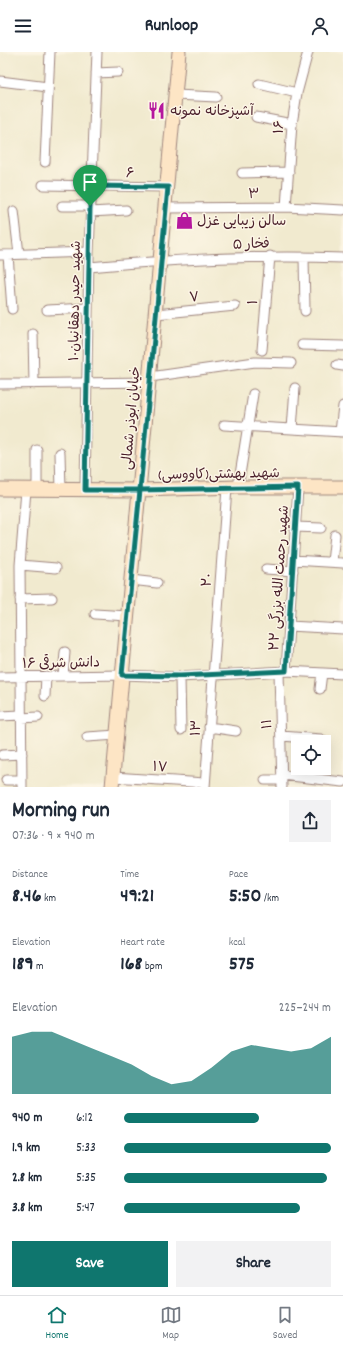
<!DOCTYPE html>
<meta charset="utf-8">
<style>
body{margin:0;font-family:Dekko,"Playpen Sans Arabic",sans-serif;background:#f2f2f3;color:#1f2937;height:100vh;display:flex;flex-direction:column;font-size:15px;white-space:nowrap}
*{box-sizing:border-box;margin:0}
p{font-size:13px;color:#747a83}
.icon{flex:none;width:22px;height:22px;fill:none;stroke:currentColor;stroke-width:2;stroke-linecap:round;stroke-linejoin:round}
.map{position:relative;height:735px;overflow:hidden}
.sheet{display:flex;flex-direction:column;background:#fff;flex:1}
.sheet>*{flex:none}
.fabs{position:absolute;left:291px;top:683px;display:grid;gap:8px}
.fabs a{display:grid;place-items:center;width:40px;height:40px;border-radius:0px;background:#fff;box-shadow:0 4px 16px #0002;font-size:20px}
.pin{position:absolute;display:grid;place-items:center;width:34px;height:34px;color:#fff;margin:-41px -17px;border-radius:50% 50% 50% 0;rotate:-45deg;box-shadow:0 0 4px #0007}
.pin .icon{rotate:45deg}
.round{display:grid;place-items:center;flex:none;width:42px;height:42px;border-radius:0px;background:#f2f2f3}
.summary{display:flex;align-items:center;justify-content:space-between;height:68px;padding:0 12px}
h1{font-size:22px;font-weight:800;line-height:30px}
.figures{display:grid;grid-template-columns:repeat(3,1fr);gap:6px;height:68px;padding:4px 12px}
.figures div{display:grid;align-content:center}
.figures b{font-size:20px;font-weight:800}
.figures small{font-size:11px;font-weight:400}
.figures p{font-size:11px}
.chart{height:112px;padding:8px 12px}
.chart p{display:flex;justify-content:space-between}
.chart svg{width:100%;height:72px;margin-top:4px;fill:#0f766e;opacity:.7}
.button{display:flex;gap:8px;margin-top:auto;padding:8px 12px}
.button a{flex:1;height:46px;border-radius:0px;background:#0f766e;color:#fff;font-size:16px;font-weight:800;line-height:46px;text-align:center}
.button a+a{background:#f2f2f3;color:#1f2937}
ul{padding:0 12px;list-style:none;font-size:13px}
li{display:grid;grid-template-columns:64px 48px 1fr;align-items:center;height:30px}
li i{height:10px;border-radius:5px;background:#0f766e}
header{display:flex;justify-content:space-between;align-items:center;height:52px;padding:0 12px;background:#fff;font-size:18px;font-weight:800}
.menu{display:flex;justify-content:space-around;align-items:center;height:56px;border-top:1px solid #e0e1e3;background:#fff;font-size:11px;color:#747a83}
.menu a{display:grid;justify-items:center;gap:2px}
.menu .current{color:#0f766e}
.map>svg:first-child{display:block}
</style>
<header><svg class="icon" aria-label="menu" viewBox="0 0 24 24"><path d="M4 6h16M4 12h16M4 18h16"/></svg>Runloop<svg class="icon" aria-label="person" viewBox="0 0 24 24"><circle cx="12" cy="8" r="4"/><path d="M4 21q1-7 8-7t8 7"/></svg></header>
<div class="map">
<svg width="343" height="735" viewBox="0 0 343 735">
<rect width="100%" height="100%" fill="#fcf5e5"/>
<filter id="ink" filterUnits="userSpaceOnUse"><feTurbulence type="fractalNoise" baseFrequency=".025" numOctaves="2"/><feDisplacementMap in="SourceGraphic" scale="8" xChannelSelector="R" yChannelSelector="G"/><feConvolveMatrix kernelMatrix="1 2 1 2 8 2 1 2 1" color-interpolation-filters="sRGB"/></filter>
<filter id="wash" filterUnits="userSpaceOnUse"><feTurbulence type="fractalNoise" baseFrequency=".012" numOctaves="4" result="noise"/><feDisplacementMap in="SourceGraphic" scale="16" xChannelSelector="R" yChannelSelector="G"/><feGaussianBlur stdDeviation="0.9" result="paint"/><feColorMatrix in="noise" values="0 0 0 0 0 0 0 0 0 0 0 0 0 0 0 0 0 1.4 0 .05"/><feComposite in="paint" operator="in"/></filter>
<g filter="url(#wash)">
<rect width="100%" height="100%" fill="#f1eacf"/>
</g>
<g filter="url(#ink)">
<g fill="none" stroke-linecap="round" stroke-linejoin="round">
<defs>
<path id="street" d="M 96,21 L 118,20
M 0,29 L 48,35
M 259,32 L 297,41
M 176,43 L 216,45
M 256,65 L 292,72
M 45,110 L 50,0
M 242,121 L 289,120
M 43,133 L 168,135
M 62,154 L 90,154
M 286,155 L 292,72 L 297,41 L 308,0
M 166,156 L 286,155 L 343,158
M 14,159 L 19,202
M 90,160 L 126,158
M 0,203 L 89,200
M 8,203 L 12,257
M 304,205 L 305,259
M 89,215 C 174,207 258,203 343,206
M 47,258 L 88,256
M 156,262 L 235,254
M 33,282 L 34,332
M 302,293 L 343,294
M 262,298 L 270,204
M 337,313 L 343,314
M 150,325 L 255,310 L 291,311
M 0,332 L 150,330
M 224,373 L 343,380
M 292,377 L 295,336
M 340,380 L 343,354
M 60,401 L 61,438
M 238,435 L 253,342
M 37,438 L 37,398
M 85,438 L 89,200 L 97,0
M 296,475 L 321,476
M 293,508 L 343,511
M 332,510 L 335,483
M 20,513 L 56,516
M 266,517 L 293,519
M 131,528 L 157,531
M 20,547 L 52,546
M 95,562 L 128,564
M 289,574 L 343,577
M 286,619 L 298,435
M 279,620 L 282,735
M 63,624 L 65,600
M 0,625 L 122,623 L 180,625 L 286,619 L 343,622
M 180,625 L 181,678
M 320,637 L 322,621
M 45,644 L 46,624
M 0,664 L 21,663
M 21,666 L 38,665
M 209,675 L 236,679
M 281,684 L 321,687
M 87,685 L 117,683
M 2,703 L 22,702
M 282,723 L 343,730
M 113,725 L 205,731
M 6,728 L 22,728
M 265,728 L 282,728
M 22,735 L 20,513 L 26,438
M 205,735 L 227,436"/>
<path id="secondary" d="M 0,437 L 140,438 L 238,435 L 343,435
M 112,735 L 179,0"/>
</defs>
<!-- street casing -->
<use href="#street" stroke="#9e847d" stroke-width="11"/>
<!-- secondary casing -->
<use href="#secondary" stroke="#9e847d" stroke-width="15"/>
<!-- street -->
<use href="#street" stroke="#fff" stroke-width="9"/>
<!-- secondary -->
<use href="#secondary" stroke="#fde5c5" stroke-width="13"/>
</g>
</g>
<g fill="none" stroke-linecap="round" stroke-linejoin="round" filter="url(#ink)">
<defs>
<path id="route" d="M 90,154 L 85,438 L 140,438 L 122,623 L 180,624 L 286,619 L 298,435 L 140,438 L 168,135 L 91,134 L 90,154"/>
</defs>
<!-- route casing -->
<use href="#route" stroke="#fff" stroke-width="8"/>
<!-- route -->
<use href="#route" stroke="#0f766e" stroke-width="5"/>
</g>
<!-- icons -->
<defs>
<symbol id="restaurant-bare" viewBox="-9 -9 18 18"><path d="M-5-6h1v4h1v-4h1v4h1v-4h1v5L-1.5 .5V6h-2V.5L-5-1ZM5-6V6H3V1.5H1.5Q1.5-4 5-6Z" fill="#b5179e" stroke="#fcf5e5" stroke-width="2.5" paint-order="stroke"/></symbol>
<symbol id="shop-bare" viewBox="-9 -9 18 18"><path d="M-5-2.5h2.3a2.7 3.5 0 0 1 5.4 0H5L5.5 6h-11ZM-1.5-2.5h3a1.5 2.3 0 0 0-3 0Z" fill="#b5179e" stroke="#fcf5e5" stroke-width="2.5" paint-order="stroke"/></symbol>
</defs>
<g fill-rule="evenodd">
<use href="#restaurant-bare" x="144" y="46" width="25" height="25"/>
<use href="#shop-bare" x="172" y="156" width="25" height="25"/>
</g>
<g text-anchor="middle" stroke-width="3" stroke-linejoin="round" paint-order="stroke">
<!-- poi labels -->
<g font-size="14" fill="#4a1f2b" stroke="#fcf5e5" text-anchor="start">
<text x="170" y="63">آشپزخانه نمونه</text>
<text x="197" y="173">سالن زیبایی غزل</text>
</g>
<!-- street labels -->
<g font-size="14" fill="#4a1f2b" stroke="#fcf5e5">
<text transform="translate(278 75) rotate(-85)" y="5">۱۶</text>
<text transform="translate(130 120) rotate(1)" y="5">۶</text>
<text transform="translate(254 141) rotate(-1)" y="5">۳</text>
<text transform="translate(251 191) rotate(-2)" y="5">فخار ۵</text>
<text transform="translate(194 244) rotate(-5)" y="5">۷</text>
<text transform="translate(74 249) rotate(-89)" y="5">شهید حیدر دهقانیان۱۰</text>
<text transform="translate(252 250) rotate(-85)" y="5">۱</text>
<text transform="translate(130 366) rotate(-85)" y="5">خیابان ابوذر شمالی</text>
<text transform="translate(219 421) rotate(-1)" y="5">شهید بهشتی(کاووسی)</text>
<text transform="translate(278 526) rotate(-86)" y="5">شهید رحمت الله بزرگی ۲۲</text>
<text transform="translate(206 528) rotate(-86)" y="5">۲۰</text>
<text transform="translate(61 610) rotate(-1)" y="5">دانش شرقی ۱۶</text>
<text transform="translate(266 672) rotate(-92)" y="5">۱۱</text>
<text transform="translate(195 676) rotate(-86)" y="5">۱۳</text>
<text transform="translate(160 714) rotate(4)" y="5">۱۷</text>
</g>
</g>
</svg>
<div class="fabs">
<a><svg class="icon" aria-label="locate" viewBox="0 0 24 24"><circle cx="12" cy="12" r="6"/><path d="M12 2v4M12 18v4M2 12h4M18 12h4"/></svg></a>
</div>
<div class="pin" style="left:90px;top:154px;background:#1e9e55"><svg class="icon" aria-label="arrive" viewBox="0 0 24 24"><path d="M6 21V4h12l-3 4 3 4H6"/></svg></div>
</div>
<section class="sheet">
<div class="summary"><div><h1>Morning run</h1><p>07:36 · 9 × 940 m</p></div><a class="round"><svg class="icon" aria-label="share" viewBox="0 0 24 24"><path d="M12 15V3M7 8l5-5 5 5M5 13v7h14v-7"/></svg></a></div>
<div class="figures">
<div><p>Distance</p><b>8.46<small> km</small></b></div>
<div><p>Time</p><b>49:21</b></div>
<div><p>Pace</p><b>5:50<small> /km</small></b></div>
</div>
<div class="figures">
<div><p>Elevation</p><b>189<small> m</small></b></div>
<div><p>Heart rate</p><b>168<small> bpm</small></b></div>
<div><p>kcal</p><b>575</b></div>
</div>
<div class="chart"><p><span>Elevation</span>225–244 m</p>
<svg viewBox="0 0 160 44" preserveAspectRatio="none"><path d="M0 44V9L10 6L20 6L30 11L40 16L50 21L60 26L70 33L80 38L90 36L100 28L110 18L120 14L130 16L140 18L150 16L160 9V44z"/></svg>
</div>
<ul>
<li><b>940 m</b>6:12<i style="width:65%"></i></li>
<li><b>1.9 km</b>5:33<i style="width:100%"></i></li>
<li><b>2.8 km</b>5:35<i style="width:98%"></i></li>
<li><b>3.8 km</b>5:47<i style="width:85%"></i></li>
</ul>
<div class="button"><a>Save</a><a>Share</a></div>
</section>
<nav class="menu">
<a class="current"><svg class="icon" aria-label="home" viewBox="0 0 24 24"><path d="M3 11l9-7 9 7M6 9v11h12V9"/></svg>Home</a>
<a><svg class="icon" aria-label="map" viewBox="0 0 24 24"><path d="M3 6l6-2 6 2 6-2v14l-6 2-6-2-6 2zM9 4v14M15 6v14"/></svg>Map</a>
<a><svg class="icon" aria-label="saved" viewBox="0 0 24 24"><path d="M7 4h10v16l-5-4-5 4z"/></svg>Saved</a>
</nav>
